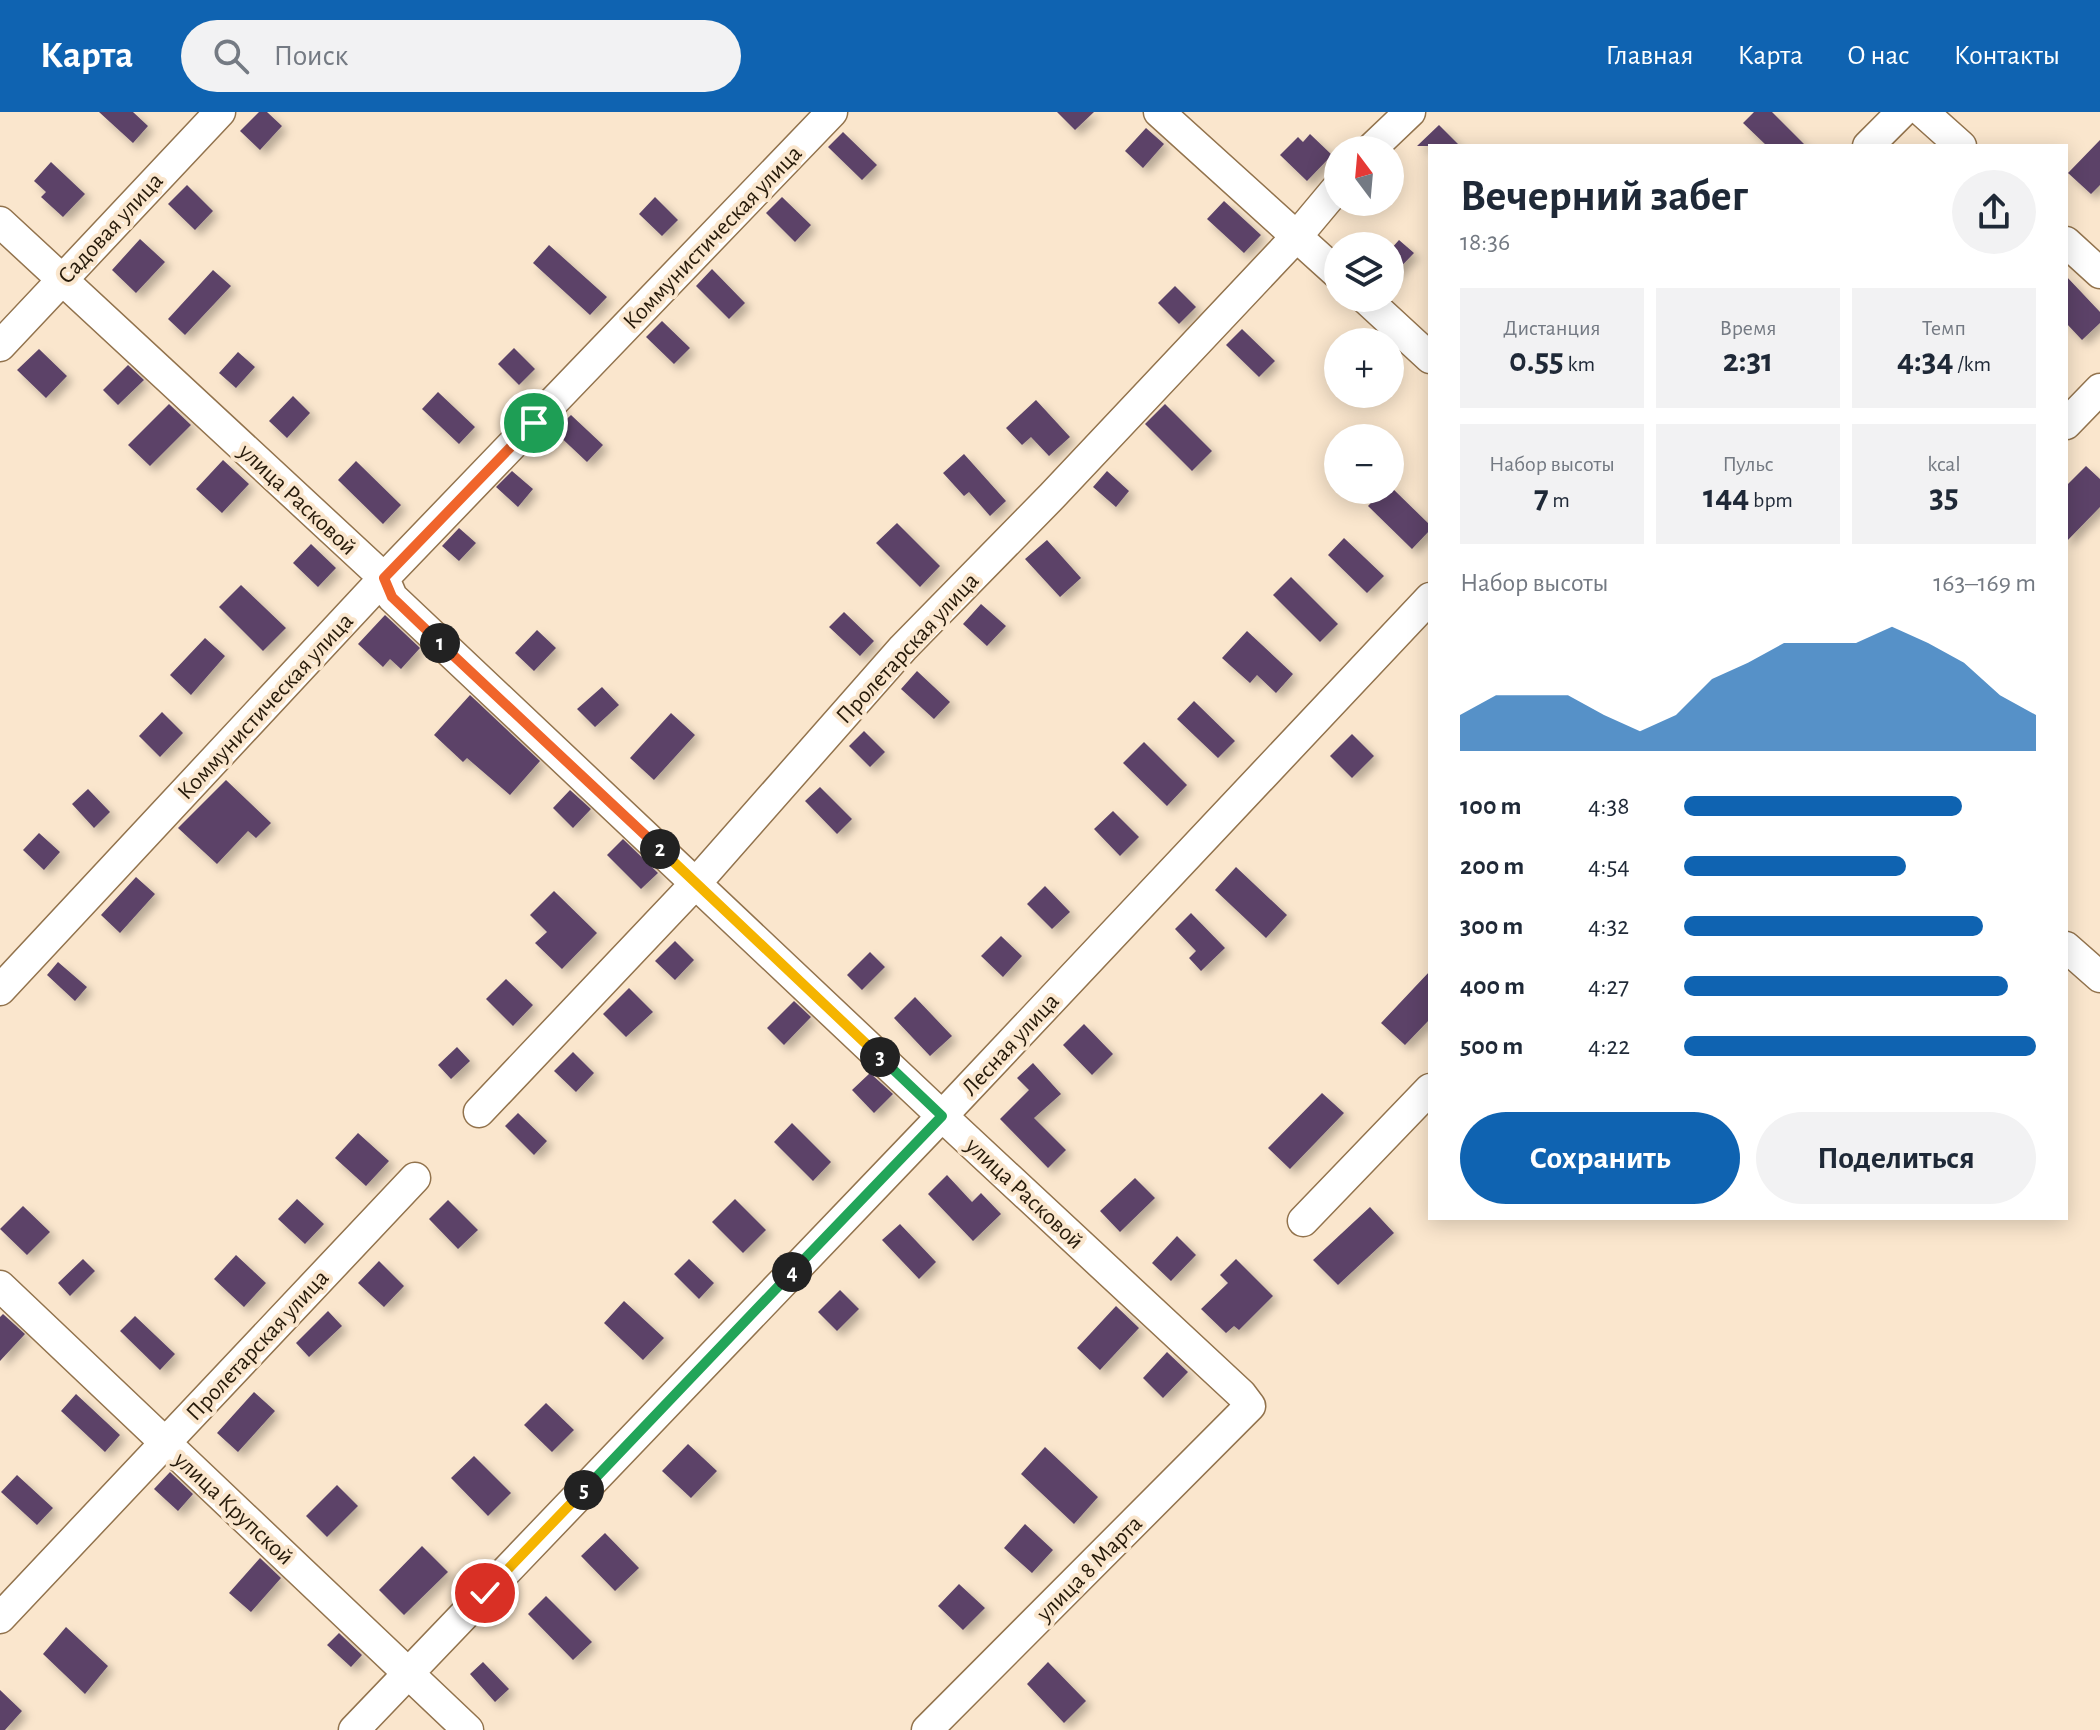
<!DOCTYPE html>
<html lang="ru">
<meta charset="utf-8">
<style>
body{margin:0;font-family:"Alegreya Sans",sans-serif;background:#f2f2f3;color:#1f2937;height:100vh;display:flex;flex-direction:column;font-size:30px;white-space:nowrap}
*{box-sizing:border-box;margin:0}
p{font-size:26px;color:#747a83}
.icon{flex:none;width:44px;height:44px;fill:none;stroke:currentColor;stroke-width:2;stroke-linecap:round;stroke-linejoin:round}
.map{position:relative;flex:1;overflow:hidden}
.panel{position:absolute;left:1428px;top:32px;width:640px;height:1076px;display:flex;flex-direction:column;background:#fff;border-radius:0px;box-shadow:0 4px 20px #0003}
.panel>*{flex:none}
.needle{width:52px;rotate:344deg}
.buttons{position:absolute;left:1324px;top:24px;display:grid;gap:16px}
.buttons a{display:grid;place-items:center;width:80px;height:80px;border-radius:50%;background:#fff;box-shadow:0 4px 20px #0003;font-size:40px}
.pin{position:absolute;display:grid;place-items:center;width:68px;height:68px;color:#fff;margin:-34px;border:4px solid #fff;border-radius:50%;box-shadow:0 2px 8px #0007}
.km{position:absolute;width:40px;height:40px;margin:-20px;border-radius:50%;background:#222;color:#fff;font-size:22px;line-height:40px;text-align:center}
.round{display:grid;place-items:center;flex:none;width:84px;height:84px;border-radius:42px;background:#f2f2f3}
.head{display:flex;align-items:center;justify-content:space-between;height:136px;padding:0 32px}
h1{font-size:44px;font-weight:600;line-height:60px}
.figures{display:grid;grid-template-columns:repeat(3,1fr);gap:12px;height:136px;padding:8px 32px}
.figures div{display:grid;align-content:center;border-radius:0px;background:#f2f2f3;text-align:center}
.figures b{font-size:34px;font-weight:600}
.figures small{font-size:22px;font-weight:400}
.figures p{font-size:22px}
.chart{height:224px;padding:16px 32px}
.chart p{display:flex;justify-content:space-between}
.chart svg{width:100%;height:144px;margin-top:8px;fill:#0f63b1;opacity:.7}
.cta{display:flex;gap:16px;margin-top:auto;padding:16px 32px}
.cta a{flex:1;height:92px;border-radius:48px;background:#0f63b1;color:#fff;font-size:32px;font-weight:600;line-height:92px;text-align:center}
.cta a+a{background:#f2f2f3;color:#1f2937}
ul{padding:0 32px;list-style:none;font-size:26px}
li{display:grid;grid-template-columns:128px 96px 1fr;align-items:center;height:60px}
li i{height:20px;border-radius:10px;background:#0f63b1}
header{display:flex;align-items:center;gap:48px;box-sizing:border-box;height:112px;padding:0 40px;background:#0f63b1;color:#fff}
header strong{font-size:38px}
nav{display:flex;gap:44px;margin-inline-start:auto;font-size:28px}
.search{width:560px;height:72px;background:#f2f2f3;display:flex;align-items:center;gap:20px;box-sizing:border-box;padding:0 28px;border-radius:44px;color:#747a83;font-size:30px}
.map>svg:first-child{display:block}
</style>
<header>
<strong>Карта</strong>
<div class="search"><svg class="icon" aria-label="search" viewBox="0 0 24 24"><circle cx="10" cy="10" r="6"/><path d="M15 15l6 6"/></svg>Поиск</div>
<nav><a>Главная</a><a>Карта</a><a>О нас</a><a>Контакты</a></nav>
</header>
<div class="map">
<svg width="2100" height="1618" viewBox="0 0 2100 1618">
<defs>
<filter id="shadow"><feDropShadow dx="5.5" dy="5.5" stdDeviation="4" flood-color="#0004"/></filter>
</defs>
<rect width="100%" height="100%" fill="#fae6cd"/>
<!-- building -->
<path fill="#5b4368" filter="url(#shadow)" d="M 99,0 L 133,0 L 148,14 L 133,31 Z
M 259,0 L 267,0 L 282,14 L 260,38 L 240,19 Z
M 1057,0 L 1094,0 L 1075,18 Z
M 1754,0 L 1772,0 L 1806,34 L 1767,34 L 1743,11 Z
M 1439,13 L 1460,34 L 1417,34 Z
M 1146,16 L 1164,32 L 1143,56 L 1125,39 Z
M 843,20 L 877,53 L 862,68 L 828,35 Z
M 1310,22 L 1332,43 L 1307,69 L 1280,43 L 1298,25 L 1303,30 Z
M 2100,28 L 2100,73 L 2091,82 L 2068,61 Z
M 51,50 L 85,82 L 63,105 L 41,85 L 46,80 L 34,69 Z
M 187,73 L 213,99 L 195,118 L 168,92 Z
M 655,85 L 678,108 L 662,124 L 639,102 Z
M 782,85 L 811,113 L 795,130 L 766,101 Z
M 1224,89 L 1261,123 L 1244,141 L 1207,107 Z
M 140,127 L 165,150 L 136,181 L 112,158 Z
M 1399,128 L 1414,141 L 1390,166 L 1390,138 Z
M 549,133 L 607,185 L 590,203 L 533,151 Z
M 712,157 L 745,191 L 729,207 L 696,174 Z
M 213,158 L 231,174 L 185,223 L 168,207 Z
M 2066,164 L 2100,200 L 2100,211 L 2082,228 L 2066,211 Z
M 1175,174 L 1196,195 L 1179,212 L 1158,191 Z
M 662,209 L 690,236 L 674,252 L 646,225 Z
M 1242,217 L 1275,249 L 1259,265 L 1226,233 Z
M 514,236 L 535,257 L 519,273 L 498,252 Z
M 39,237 L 67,264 L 46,286 L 17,258 Z
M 238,240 L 255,255 L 236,276 L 219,261 Z
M 128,253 L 144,268 L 118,293 L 103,278 Z
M 438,280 L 475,315 L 459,332 L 422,297 Z
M 293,284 L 310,301 L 287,326 L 269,309 Z
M 1036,288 L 1070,325 L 1049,344 L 1031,325 L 1022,333 L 1006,316 Z
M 169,292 L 191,313 L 150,354 L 128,333 Z
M 1165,292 L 1212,339 L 1192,359 L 1145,312 Z
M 571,303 L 603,333 L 587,350 L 554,319 Z
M 964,342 L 1006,389 L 990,404 L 969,380 L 964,384 L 943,361 Z
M 223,348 L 249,372 L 222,401 L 196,377 Z
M 356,349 L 401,393 L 383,412 L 338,368 Z
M 2086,354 L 2100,367 L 2100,395 L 2066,430 L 2066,374 Z
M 512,359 L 533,377 L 518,395 L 496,375 Z
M 1107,359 L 1129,379 L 1116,395 L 1093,375 Z
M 1390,374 L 1430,413 L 1430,418 L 1412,437 L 1368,394 L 1383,378 L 1390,378 Z
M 897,411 L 940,454 L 920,475 L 876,431 Z
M 459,416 L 476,431 L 459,449 L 442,434 Z
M 1344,426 L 1384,464 L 1367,481 L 1328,443 Z
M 1047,428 L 1081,466 L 1060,485 L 1025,447 Z
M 311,432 L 336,456 L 318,475 L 293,451 Z
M 1291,465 L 1338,512 L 1320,530 L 1273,483 Z
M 241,473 L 286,516 L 263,539 L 219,495 Z
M 981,492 L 1006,514 L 987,534 L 963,512 Z
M 844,500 L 874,529 L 860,544 L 829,515 Z
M 385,503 L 420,536 L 401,557 L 390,547 L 383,555 L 358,532 Z
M 537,518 L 556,536 L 534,559 L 515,541 Z
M 1247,519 L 1293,562 L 1276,581 L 1257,563 L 1250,571 L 1222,546 Z
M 205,526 L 225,544 L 191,583 L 170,563 Z
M 917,559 L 950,590 L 934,607 L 901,577 Z
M 602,575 L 619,593 L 595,615 L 577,597 Z
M 470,583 L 540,649 L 510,683 L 467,646 L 463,650 L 434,623 Z
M 1194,589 L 1235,629 L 1218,646 L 1177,607 Z
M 162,600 L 183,621 L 160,645 L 139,624 Z
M 671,601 L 695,623 L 654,668 L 630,646 Z
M 864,619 L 885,640 L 870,655 L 849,634 Z
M 1352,622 L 1374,644 L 1352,666 L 1330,644 Z
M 1144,630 L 1187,673 L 1167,694 L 1123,651 Z
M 226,668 L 271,711 L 256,726 L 248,719 L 217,752 L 178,716 Z
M 820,675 L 852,707 L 837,722 L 805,689 Z
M 88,677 L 110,700 L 94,716 L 72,692 Z
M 570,678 L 591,697 L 573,716 L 553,696 Z
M 1113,699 L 1139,725 L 1120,744 L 1094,717 Z
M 39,721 L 60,740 L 44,758 L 23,738 Z
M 623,727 L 658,761 L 641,777 L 607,743 Z
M 1236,755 L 1287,803 L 1266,826 L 1215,778 Z
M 136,765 L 155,782 L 120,821 L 101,803 Z
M 1045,774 L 1070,800 L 1052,817 L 1027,792 Z
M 554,779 L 597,821 L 562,857 L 535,831 L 547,820 L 530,803 Z
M 1191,801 L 1225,836 L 1201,859 L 1189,846 L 1196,839 L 1175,817 Z
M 1001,824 L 1022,844 L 1003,865 L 981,844 Z
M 675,829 L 694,848 L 675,868 L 655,849 Z
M 870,840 L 885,855 L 862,878 L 847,863 Z
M 58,850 L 87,875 L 75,889 L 47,863 Z
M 1430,859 L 1430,907 L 1405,933 L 1381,911 Z
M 506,867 L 533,893 L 513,914 L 486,887 Z
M 629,876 L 653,900 L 626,925 L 603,902 Z
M 915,885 L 952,924 L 930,944 L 894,906 Z
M 794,889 L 811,905 L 784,933 L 767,916 Z
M 1084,912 L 1113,942 L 1092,963 L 1063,933 Z
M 457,935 L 470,949 L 451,967 L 438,953 Z
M 573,940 L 594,961 L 576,980 L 554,959 Z
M 1033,951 L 1061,982 L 1034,1006 L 1066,1038 L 1048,1056 L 1000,1007 L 1029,978 L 1017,966 Z
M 870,961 L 893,982 L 874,1001 L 852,978 Z
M 1322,981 L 1344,1001 L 1290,1057 L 1268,1036 Z
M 518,1001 L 547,1029 L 534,1043 L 505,1014 Z
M 792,1011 L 831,1050 L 813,1069 L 774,1030 Z
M 358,1021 L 389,1049 L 366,1074 L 335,1046 Z
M 947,1063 L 972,1090 L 981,1081 L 1001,1102 L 973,1129 L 928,1082 Z
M 1135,1066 L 1155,1086 L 1120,1120 L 1100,1099 Z
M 297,1087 L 324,1112 L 305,1132 L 278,1107 Z
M 735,1087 L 766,1118 L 743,1141 L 712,1110 Z
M 448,1088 L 478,1118 L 458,1137 L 429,1107 Z
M 23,1094 L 50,1120 L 27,1143 L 0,1117 Z
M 1370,1095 L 1394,1121 L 1338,1173 L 1313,1148 Z
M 900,1112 L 936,1150 L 919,1167 L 882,1128 Z
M 1177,1124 L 1196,1143 L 1171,1169 L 1152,1151 Z
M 236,1143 L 266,1171 L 244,1195 L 214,1167 Z
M 83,1147 L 95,1159 L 70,1184 L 58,1171 Z
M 689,1147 L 714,1171 L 699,1187 L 674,1162 Z
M 1236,1147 L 1273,1184 L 1239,1218 L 1234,1214 L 1226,1221 L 1201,1197 L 1228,1171 L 1220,1163 Z
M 379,1149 L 404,1174 L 384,1195 L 358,1171 Z
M 840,1178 L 859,1197 L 837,1219 L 818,1200 Z
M 624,1189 L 664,1226 L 643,1248 L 604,1211 Z
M 1116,1194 L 1139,1216 L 1100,1258 L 1077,1236 Z
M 328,1199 L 342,1214 L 309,1245 L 296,1231 Z
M 3,1202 L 25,1222 L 0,1249 L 0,1205 Z
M 135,1204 L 175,1242 L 160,1258 L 120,1219 Z
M 1167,1240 L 1188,1260 L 1163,1286 L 1143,1266 Z
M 254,1280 L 275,1299 L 238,1340 L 217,1321 Z
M 76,1282 L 120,1323 L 105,1340 L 61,1299 Z
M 546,1291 L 574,1318 L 552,1340 L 524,1313 Z
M 688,1332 L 717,1359 L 691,1386 L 662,1359 Z
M 1045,1335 L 1098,1385 L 1074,1412 L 1021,1362 Z
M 474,1344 L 511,1381 L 488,1404 L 451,1366 Z
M 170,1360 L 193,1382 L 178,1399 L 154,1377 Z
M 17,1363 L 53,1396 L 37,1413 L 1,1380 Z
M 337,1373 L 358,1394 L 327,1425 L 306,1404 Z
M 1025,1412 L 1053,1438 L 1032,1461 L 1004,1436 Z
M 605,1421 L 639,1456 L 615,1479 L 581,1444 Z
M 422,1434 L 448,1460 L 404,1503 L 379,1478 Z
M 260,1446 L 281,1466 L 251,1500 L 229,1481 Z
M 959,1472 L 985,1496 L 963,1518 L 938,1494 Z
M 546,1484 L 592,1530 L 573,1548 L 528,1502 Z
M 66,1515 L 108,1554 L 85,1582 L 43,1542 Z
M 339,1521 L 362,1543 L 351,1555 L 327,1533 Z
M 483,1550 L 509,1577 L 495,1590 L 470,1562 Z
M 1048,1550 L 1086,1589 L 1064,1611 L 1027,1572 Z
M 0,1578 L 22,1599 L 5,1618 L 0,1618 Z"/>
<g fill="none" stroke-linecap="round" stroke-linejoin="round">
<defs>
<path id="minor" d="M 1159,0 L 1338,162
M 1923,0 L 1961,34
M 1868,34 L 1902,0
M 1370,38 L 1410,0
M 0,110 L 384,466 L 392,485 L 942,1004 L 1241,1282 L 1250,1294 L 927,1618
M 2066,130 L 2100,161
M 1365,186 L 1430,246
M 0,234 L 220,0
M 2066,312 L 2100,277
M 2066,835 L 2100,865
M 0,878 L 384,466 L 832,0
M 479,1000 L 696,771 L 903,536 L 1052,384 L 1297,124 L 1338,75
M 1303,1109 L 1430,977
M 0,1174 L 468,1618
M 0,1506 L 415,1066
M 354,1618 L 942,1004 L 1430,486"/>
</defs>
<!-- minor casing -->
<use href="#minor" stroke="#92734d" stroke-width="33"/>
<!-- minor -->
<use href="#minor" stroke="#fff" stroke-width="30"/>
</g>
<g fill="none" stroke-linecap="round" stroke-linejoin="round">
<defs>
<path id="split-1" d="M 440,531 L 392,485 L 384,466 L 534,311"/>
<path id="split-2" d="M 440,531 L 660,737"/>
<path id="split-3" d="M 660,737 L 880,945"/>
<path id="split-4" d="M 792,1160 L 942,1004 L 880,945"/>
<path id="split-5" d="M 584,1378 L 792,1160"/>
<path id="split-6" d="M 485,1481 L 584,1378"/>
</defs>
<!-- split-1 casing -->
<use href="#split-1" stroke="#fff" stroke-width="16"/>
<!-- split-2 casing -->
<use href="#split-2" stroke="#fff" stroke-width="16"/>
<!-- split-3 casing -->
<use href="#split-3" stroke="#fff" stroke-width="16"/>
<!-- split-4 casing -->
<use href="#split-4" stroke="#fff" stroke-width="16"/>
<!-- split-5 casing -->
<use href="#split-5" stroke="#fff" stroke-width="16"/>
<!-- split-6 casing -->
<use href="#split-6" stroke="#fff" stroke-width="16"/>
<!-- split-1 -->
<use href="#split-1" stroke="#f0652b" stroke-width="10"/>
<!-- split-2 -->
<use href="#split-2" stroke="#f0652b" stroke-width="10"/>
<!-- split-3 -->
<use href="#split-3" stroke="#f5b400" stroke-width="10"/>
<!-- split-4 -->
<use href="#split-4" stroke="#22a559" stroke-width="10"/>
<!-- split-5 -->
<use href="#split-5" stroke="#22a559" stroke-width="10"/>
<!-- split-6 -->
<use href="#split-6" stroke="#f5b400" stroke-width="10"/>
</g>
<g text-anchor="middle" stroke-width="8" stroke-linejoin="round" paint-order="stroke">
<!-- street labels -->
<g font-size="24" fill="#261a0a" stroke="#fae6cd">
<text transform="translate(110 116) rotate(-47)" y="8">Садовая улица</text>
<text transform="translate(712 125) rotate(-46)" y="8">Коммунистическая улица</text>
<text transform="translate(298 387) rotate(43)" y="8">улица Расковой</text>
<text transform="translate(907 536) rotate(-47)" y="8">Пролетарская улица</text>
<text transform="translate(265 594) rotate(-47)" y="8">Коммунистическая улица</text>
<text transform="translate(1010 932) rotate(-47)" y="8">Лесная улица</text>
<text transform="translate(1025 1081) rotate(43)" y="8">улица Расковой</text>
<text transform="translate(257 1233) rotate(-47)" y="8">Пролетарская улица</text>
<text transform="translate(234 1396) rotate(43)" y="8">улица Крупской</text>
<text transform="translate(1089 1456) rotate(-45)" y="8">улица 8 Марта</text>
</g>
</g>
</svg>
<div class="buttons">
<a><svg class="needle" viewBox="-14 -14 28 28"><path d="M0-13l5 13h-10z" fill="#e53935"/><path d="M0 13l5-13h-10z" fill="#747a83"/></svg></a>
<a><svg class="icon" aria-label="layers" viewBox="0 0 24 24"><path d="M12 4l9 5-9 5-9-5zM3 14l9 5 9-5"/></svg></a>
<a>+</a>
<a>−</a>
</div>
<div class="pin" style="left:534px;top:311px;background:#1e9e55"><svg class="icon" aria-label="arrive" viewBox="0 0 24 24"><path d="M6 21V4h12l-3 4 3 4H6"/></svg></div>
<div class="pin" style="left:485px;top:1481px;background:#d93025"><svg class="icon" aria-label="check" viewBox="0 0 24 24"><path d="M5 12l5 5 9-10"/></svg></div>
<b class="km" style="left:440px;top:531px">1</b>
<b class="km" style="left:660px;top:737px">2</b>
<b class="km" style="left:880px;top:945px">3</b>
<b class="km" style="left:792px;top:1160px">4</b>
<b class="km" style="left:584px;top:1378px">5</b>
<section class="panel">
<div class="head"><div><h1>Вечерний забег</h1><p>18:36</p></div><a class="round"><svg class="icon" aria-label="share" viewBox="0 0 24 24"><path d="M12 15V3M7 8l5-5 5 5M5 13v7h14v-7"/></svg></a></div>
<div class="figures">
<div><p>Дистанция</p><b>0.55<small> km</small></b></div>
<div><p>Время</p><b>2:31</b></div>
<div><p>Темп</p><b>4:34<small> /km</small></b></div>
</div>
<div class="figures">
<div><p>Набор высоты</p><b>7<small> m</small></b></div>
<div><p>Пульс</p><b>144<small> bpm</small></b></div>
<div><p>kcal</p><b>35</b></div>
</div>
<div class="chart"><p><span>Набор высоты</span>163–169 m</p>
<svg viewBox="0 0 160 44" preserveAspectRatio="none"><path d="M0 44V33L10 27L20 27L30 27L40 33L50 38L60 33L70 22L80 17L90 11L100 11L110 11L120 6L130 11L140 17L150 27L160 33V44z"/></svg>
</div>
<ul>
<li><b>100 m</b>4:38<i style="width:79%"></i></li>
<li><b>200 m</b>4:54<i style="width:63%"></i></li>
<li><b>300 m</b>4:32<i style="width:85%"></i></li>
<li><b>400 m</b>4:27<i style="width:92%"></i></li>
<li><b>500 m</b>4:22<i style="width:100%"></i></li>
</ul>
<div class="cta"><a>Сохранить</a><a>Поделиться</a></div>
</section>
</div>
